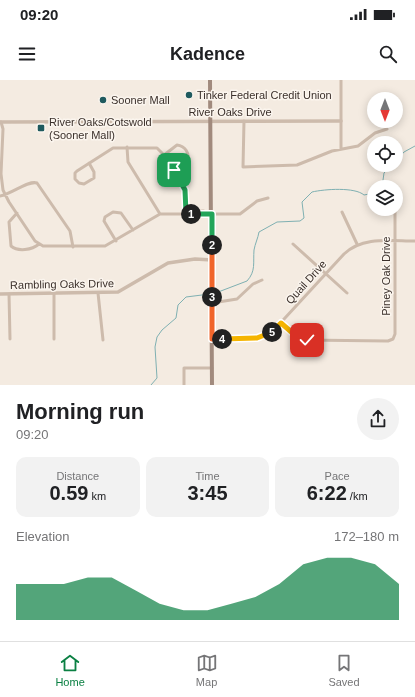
<!DOCTYPE html>
<meta charset="utf-8">
<style>
body{margin:0;font-family:Arial,sans-serif;background:#f2f2f2;color:#202124;height:100vh;display:flex;flex-direction:column;font-size:15px;white-space:nowrap}
*{box-sizing:border-box;margin:0}
p{font-size:13px;color:#757577}
.icon{flex:none;width:22px;height:22px;fill:none;stroke:currentColor;stroke-width:2;stroke-linecap:round;stroke-linejoin:round}
.map{position:relative;height:305px;overflow:hidden}
.details{display:flex;flex-direction:column;background:#fff;flex:1}
.details>*{flex:none}
.needle{width:26px;rotate:180deg}
.buttons{position:absolute;left:367px;top:12px;display:grid;gap:8px}
.buttons a{display:grid;place-items:center;width:36px;height:36px;border-radius:50%;background:#fff;box-shadow:0 2px 10px #0003;font-size:20px}
.pin{position:absolute;display:grid;place-items:center;width:34px;height:34px;color:#fff;margin:-17px;border-radius:8px;box-shadow:0 2px 6px #0006}
.km{position:absolute;width:20px;height:20px;margin:-10px;border-radius:50%;background:#222;color:#fff;font-size:11px;line-height:20px;text-align:center}
.round{display:grid;place-items:center;flex:none;width:42px;height:42px;border-radius:21px;background:#f2f2f2}
.headline{display:flex;align-items:center;justify-content:space-between;height:68px;padding:0 16px}
h1{font-size:22px;font-weight:600;line-height:30px}
.metrics{display:grid;grid-template-columns:repeat(3,1fr);gap:6px;height:68px;padding:4px 16px}
.metrics div{display:grid;align-content:center;border-radius:10px;background:#f2f2f2;text-align:center}
.metrics b{font-size:20px;font-weight:600}
.metrics small{font-size:11px;font-weight:400}
.metrics p{font-size:11px}
.chart{height:112px;padding:8px 16px}
.chart p{display:flex;justify-content:space-between}
.chart svg{width:100%;height:72px;margin-top:4px;fill:#0b8043;opacity:.7}
.status{display:flex;justify-content:space-between;align-items:center;height:28px;padding:0 20px;background:#fff;direction:ltr}
.status svg{height:11px;fill:currentColor}
header{display:flex;justify-content:space-between;align-items:center;height:52px;padding:0 16px;background:#fff;font-size:18px;font-weight:600}
.menu{display:flex;justify-content:space-around;align-items:center;height:56px;border-top:1px solid #e0e0e0;background:#fff;font-size:11px;color:#757577}
.menu a{display:grid;justify-items:center;gap:2px}
.menu .on{color:#0b8043}
.map>svg:first-child{display:block}
</style>
<div class="status"><b>09:20</b><svg viewBox="0 0 49 12"><path d="M0 12V9h3v3zM5 12V6h3v6zM10 12V3h3v9zM15 12V0h3v12zM26 1h20v11H26zM47 4h2v5h-2z"/></svg></div>
<header><svg class="icon" aria-label="menu" viewBox="0 0 24 24"><path d="M4 6h16M4 12h16M4 18h16"/></svg>Kadence<svg class="icon" aria-label="search" viewBox="0 0 24 24"><circle cx="10" cy="10" r="6"/><path d="M15 15l6 6"/></svg></header>
<div class="map">
<svg width="415" height="305" viewBox="0 0 415 305">
<rect width="100%" height="100%" fill="#f4ebe1"/>
<g fill="none" stroke-linecap="round" stroke-linejoin="round">
<!-- stream -->
<path stroke="#7fb0b2" stroke-width="1" d="M 396,81 L 404,72 L 415,66
M 382,107 L 384,93 L 392,85
M 213,214 L 247,201 C 256,191 253,183 254,170 C 255,164 258,158 259,152 L 277,142 L 300,141 L 304,138 L 302,122 L 312,112 C 325,109 355,107 364,115 L 374,113
M 151,305 L 157,298 L 155,267 L 157,257 L 162,250 L 176,238 L 178,225 L 186,217 L 210,214"/>
<!-- minor -->
<path stroke="#cdbbac" stroke-width="3" d="M 244,41 L 243,87 L 297,85 L 332,71 L 358,66 L 375,53 L 387,49
M 1,42 L 3,49 L 1,94 L 3,110 L 9,122 L 35,161 L 43,166 L 105,166 L 160,134 L 240,134 L 257,121 L 268,118
M 127,67 L 128,82 L 160,134
M 341,69 L 341,0
M 164,75 L 177,65 C 185,66 190,73 187,80 L 174,90
M 89,83 L 94,92 L 94,98 L 84,104 L 79,103 L 75,99 L 75,93 L 77,91 L 113,68 L 157,68 L 164,75 L 184,106 L 186,133
M 0,116 C 12,114 28,100 37,103 L 70,151 L 73,167
M 342,132 L 357,164
M 17,133 L 9,142 L 11,166 C 18,172 32,170 39,164
M 186,133 L 203,131 L 210,133
M 116,161 L 104,141 L 105,137 L 113,132 L 121,133 L 133,150
M 293,164 L 347,213
M 54,213 L 54,259
M 98,213 L 103,260
M 9,214 L 10,259
M 212,223 L 237,219 L 253,204 L 262,200
M 281,243 L 295,256 L 304,260 L 388,261 L 393,259 L 395,254 L 395,132
M 212,259 L 257,258 L 273,251 L 344,174 C 363,156 391,161 415,161
M 184,305 L 184,288 L 212,288"/>
<!-- tertiary -->
<path stroke="#cdbbac" stroke-width="3.5" d="M 0,42 L 341,41
M 0,214 L 118,212 L 168,183 L 195,179 L 212,180"/>
<!-- secondary -->
<path stroke="#a18a7d" stroke-width="4" d="M 210,0 L 212,305"/>
</g>
<g fill="none" stroke-linecap="round" stroke-linejoin="round">
<defs>
<path id="split-1" d="M 174,90 L 185,110 L 186,133 L 191,134"/>
<path id="split-2" d="M 191,134 L 212,134 L 212,165"/>
<path id="split-3" d="M 212,165 L 212,217"/>
<path id="split-4" d="M 212,217 L 212,259 L 222,259"/>
<path id="split-5" d="M 222,259 L 257,258 L 272,252"/>
<path id="split-6" d="M 272,252 L 281,243 L 296,256 L 307,260"/>
</defs>
<!-- split-1 casing -->
<use href="#split-1" stroke="#fff" stroke-width="8"/>
<!-- split-2 casing -->
<use href="#split-2" stroke="#fff" stroke-width="8"/>
<!-- split-3 casing -->
<use href="#split-3" stroke="#fff" stroke-width="8"/>
<!-- split-4 casing -->
<use href="#split-4" stroke="#fff" stroke-width="8"/>
<!-- split-5 casing -->
<use href="#split-5" stroke="#fff" stroke-width="8"/>
<!-- split-6 casing -->
<use href="#split-6" stroke="#fff" stroke-width="8"/>
<!-- split-1 -->
<use href="#split-1" stroke="#22a559" stroke-width="5"/>
<!-- split-2 -->
<use href="#split-2" stroke="#22a559" stroke-width="5"/>
<!-- split-3 -->
<use href="#split-3" stroke="#f0652b" stroke-width="5"/>
<!-- split-4 -->
<use href="#split-4" stroke="#f0652b" stroke-width="5"/>
<!-- split-5 -->
<use href="#split-5" stroke="#f5b400" stroke-width="5"/>
<!-- split-6 -->
<use href="#split-6" stroke="#f5b400" stroke-width="5"/>
</g>
<!-- markers -->
<g fill="#1f5a5e" stroke="#fbf5ee" stroke-width="1.5">
<circle cx="189" cy="15" r="4"/>
<circle cx="103" cy="20" r="4"/>
<rect x="37" y="44" width="8" height="8" rx="2"/>
</g>
<g text-anchor="middle" stroke-width="3" stroke-linejoin="round" paint-order="stroke">
<!-- poi labels -->
<g font-size="11" fill="#3b302b" stroke="#fbf5ee" text-anchor="start">
<text x="197" y="19">Tinker Federal Credit Union</text>
<text x="111" y="24">Sooner Mall</text>
<text x="49" y="46">River Oaks/Cotswold<tspan x="49" dy="13">(Sooner Mall)</tspan></text>
</g>
<!-- street labels -->
<g font-size="11" fill="#3b302b" stroke="#fbf5ee">
<text x="230" y="36">River Oaks Drive</text>
<text transform="translate(386 196) rotate(-90)" y="4">Piney Oak Drive</text>
<text transform="translate(306 202) rotate(-48)" y="4">Quail Drive</text>
<text transform="translate(62 204) rotate(-1)" y="4">Rambling Oaks Drive</text>
</g>
</g>
</svg>
<div class="buttons">
<a><svg class="needle" viewBox="-14 -14 28 28"><path d="M0-13l5 13h-10z" fill="#e53935"/><path d="M0 13l5-13h-10z" fill="#757577"/></svg></a>
<a><svg class="icon" aria-label="locate" viewBox="0 0 24 24"><circle cx="12" cy="12" r="6"/><path d="M12 2v4M12 18v4M2 12h4M18 12h4"/></svg></a>
<a><svg class="icon" aria-label="layers" viewBox="0 0 24 24"><path d="M12 4l9 5-9 5-9-5zM3 14l9 5 9-5"/></svg></a>
</div>
<div class="pin" style="left:174px;top:90px;background:#1e9e55"><svg class="icon" aria-label="arrive" viewBox="0 0 24 24"><path d="M6 21V4h12l-3 4 3 4H6"/></svg></div>
<div class="pin" style="left:307px;top:260px;background:#d93025"><svg class="icon" aria-label="check" viewBox="0 0 24 24"><path d="M5 12l5 5 9-10"/></svg></div>
<b class="km" style="left:191px;top:134px">1</b>
<b class="km" style="left:212px;top:165px">2</b>
<b class="km" style="left:212px;top:217px">3</b>
<b class="km" style="left:222px;top:259px">4</b>
<b class="km" style="left:272px;top:252px">5</b>
</div>
<section class="details">
<div class="headline"><div><h1>Morning run</h1><p>09:20</p></div><a class="round"><svg class="icon" aria-label="share" viewBox="0 0 24 24"><path d="M12 15V3M7 8l5-5 5 5M5 13v7h14v-7"/></svg></a></div>
<div class="metrics">
<div><p>Distance</p><b>0.59<small> km</small></b></div>
<div><p>Time</p><b>3:45</b></div>
<div><p>Pace</p><b>6:22<small> /km</small></b></div>
</div>
<div class="chart"><p><span>Elevation</span>172–180 m</p>
<svg viewBox="0 0 160 44" preserveAspectRatio="none"><path d="M0 44V22L10 22L20 22L30 18L40 18L50 26L60 34L70 38L80 38L90 34L100 30L110 22L120 10L130 6L140 6L150 10L160 22V44z"/></svg>
</div>
</section>
<nav class="menu">
<a class="on"><svg class="icon" aria-label="home" viewBox="0 0 24 24"><path d="M3 11l9-7 9 7M6 9v11h12V9"/></svg>Home</a>
<a><svg class="icon" aria-label="map" viewBox="0 0 24 24"><path d="M3 6l6-2 6 2 6-2v14l-6 2-6-2-6 2zM9 4v14M15 6v14"/></svg>Map</a>
<a><svg class="icon" aria-label="saved" viewBox="0 0 24 24"><path d="M7 4h10v16l-5-4-5 4z"/></svg>Saved</a>
</nav>
